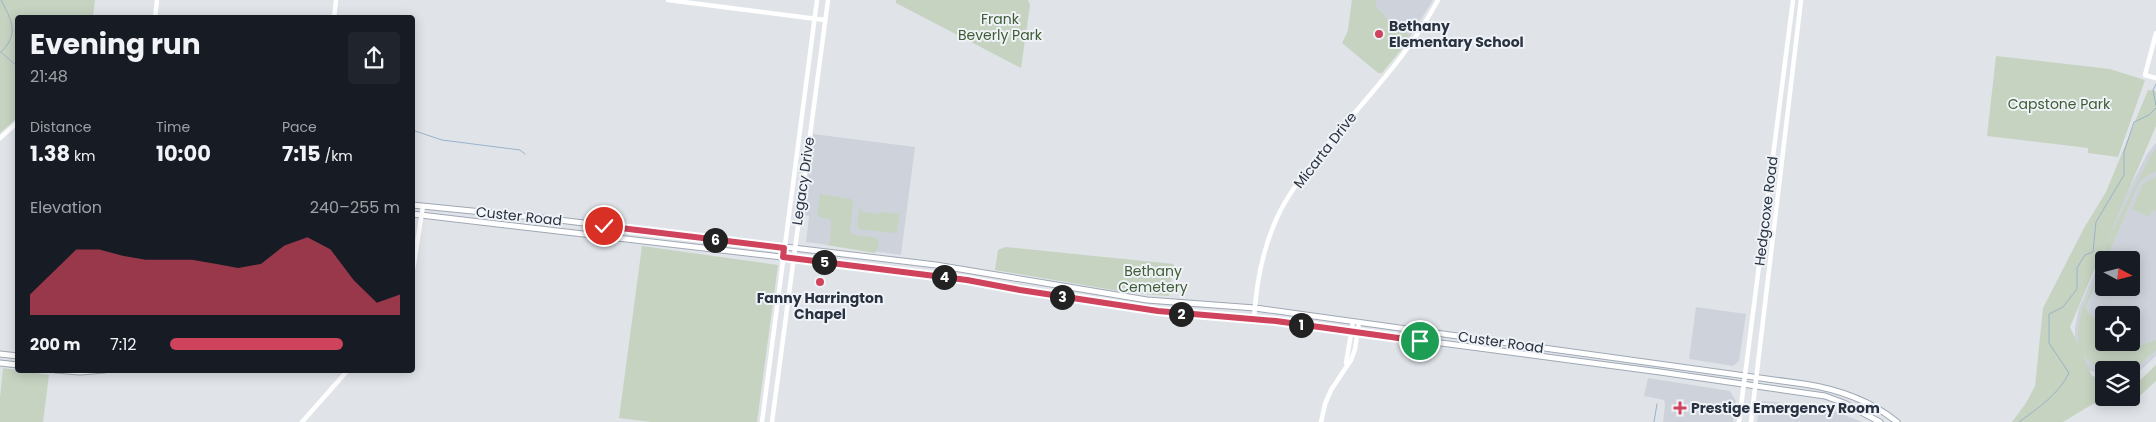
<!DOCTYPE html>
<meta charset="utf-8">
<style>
body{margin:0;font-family:Poppins,sans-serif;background:#20242c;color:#f1f3f6;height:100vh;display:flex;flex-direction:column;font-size:19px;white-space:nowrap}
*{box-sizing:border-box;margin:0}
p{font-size:16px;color:#9ea1a6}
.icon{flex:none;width:28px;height:28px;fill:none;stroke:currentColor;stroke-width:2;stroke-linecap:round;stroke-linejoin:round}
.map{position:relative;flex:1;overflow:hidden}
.side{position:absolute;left:15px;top:15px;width:400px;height:358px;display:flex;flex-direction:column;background:#171b24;border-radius:5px;box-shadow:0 2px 12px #0003}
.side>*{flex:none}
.needle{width:32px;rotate:97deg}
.fabs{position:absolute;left:2095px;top:251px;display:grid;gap:10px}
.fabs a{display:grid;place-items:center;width:45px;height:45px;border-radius:5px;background:#171b24;box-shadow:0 2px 12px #0003;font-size:25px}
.pin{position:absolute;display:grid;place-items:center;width:42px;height:42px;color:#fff;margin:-21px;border:2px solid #fff;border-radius:50%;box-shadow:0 1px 5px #0007}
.km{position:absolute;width:25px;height:25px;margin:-12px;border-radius:50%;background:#222;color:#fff;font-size:14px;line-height:25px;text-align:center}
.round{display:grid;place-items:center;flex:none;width:52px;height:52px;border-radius:5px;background:#20242c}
.head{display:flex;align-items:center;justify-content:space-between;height:85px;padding:0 15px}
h1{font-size:28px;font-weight:700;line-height:38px}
.stats{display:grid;grid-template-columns:repeat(3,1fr);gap:8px;height:85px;padding:5px 15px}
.stats div{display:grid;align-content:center}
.stats b{font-size:21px;font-weight:700}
.stats small{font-size:14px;font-weight:400}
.stats p{font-size:14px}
.chart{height:140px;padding:10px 15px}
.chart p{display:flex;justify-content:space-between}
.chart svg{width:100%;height:90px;margin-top:5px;fill:#d0435c;opacity:.7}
ul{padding:0 15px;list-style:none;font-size:16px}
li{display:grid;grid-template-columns:80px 60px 1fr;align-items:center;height:38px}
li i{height:12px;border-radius:6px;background:#d0435c}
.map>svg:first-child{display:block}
</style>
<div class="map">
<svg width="2156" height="422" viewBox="0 0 2156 422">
<rect width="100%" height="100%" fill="#e0e4e9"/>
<!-- built -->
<path fill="#ced3db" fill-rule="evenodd" d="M 1352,0 L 1433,0 L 1409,38 L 1380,72 L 1343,42 L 1348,31 Z
M 813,134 L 915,147 L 901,255 L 806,242 L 809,216 L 802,215 Z
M 2156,143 L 2156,356 L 2133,377 L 2131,377 L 2131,370 L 2104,370 L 2104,375 L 2085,369 L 2075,348 L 2075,328 L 2079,308 L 2098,265 L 2103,241 L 2147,154 ZM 2104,260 L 2131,260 L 2131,288 L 2104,288 ZM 2104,315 L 2131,315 L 2131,342 L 2104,342 Z
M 1696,307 L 1746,314 L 1739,361 L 1733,366 L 1689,359 Z
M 1648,378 L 1730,391 L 1736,401 L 1733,422 L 1663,422 L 1665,405 L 1664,400 L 1644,396 Z
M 1760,401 L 1822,406 L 1862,422 L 1757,422 Z"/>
<!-- green -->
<path fill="#c6d3c1" d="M 0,0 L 95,0 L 93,17 L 18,18 L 17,118 L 0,133 Z
M 896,0 L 1028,0 L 1030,5 L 1021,68 L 896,3 Z
M 1352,0 L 1378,0 L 1375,4 L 1377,9 L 1379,9 L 1386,18 L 1408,35 L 1410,39 L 1382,73 L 1378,73 L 1342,43 L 1348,31 Z
M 1996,56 L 2110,69 L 2145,80 L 2118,157 L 2088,153 L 2088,148 L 1987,136 Z
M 2148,90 L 2156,91 L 2156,126 L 2070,327 L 2079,346 L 2078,330 L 2082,309 L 2101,268 L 2106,243 L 2151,155 L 2156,149 L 2156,171 L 2142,179 L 2138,184 L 2106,260 L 2104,260 L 2104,264 L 2086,307 C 2089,317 2095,320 2104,317 L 2104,342 L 2128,343 L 2129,346 L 2132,345 L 2133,348 L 2156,340 L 2156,350 L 2140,364 L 2126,370 L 2104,371 L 2098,369 L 2083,355 L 2092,376 L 2104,379 L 2104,398 L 2131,398 L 2131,383 L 2136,384 L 2156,365 L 2156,381 L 2129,406 L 2112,399 L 2093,404 L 2063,422 L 2012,422 L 2026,403 L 2035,386 L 2043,308 L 2084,228 L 2106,192 Z
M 2156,176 L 2156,215 L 2155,209 L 2151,213 L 2147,211 L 2150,213 L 2150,217 L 2132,209 L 2143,184 Z
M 820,194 L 851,199 L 853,203 L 850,232 L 855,235 L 877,238 L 879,245 L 875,253 L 826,245 L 830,243 L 831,220 L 817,216 Z
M 860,205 L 862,212 L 880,214 L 880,212 L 897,214 L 900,212 L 897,231 L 894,233 L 859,229 L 857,225 Z
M 642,246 L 778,265 L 757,422 L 651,422 L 619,418 Z
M 1005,247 L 1174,264 L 1169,296 L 1130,293 L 995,270 L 998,250 Z
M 3,368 L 49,375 L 43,422 L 0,422 L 0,398 Z"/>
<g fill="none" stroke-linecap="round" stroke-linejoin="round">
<!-- stream -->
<path stroke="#9ab2ca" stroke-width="1" d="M 0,53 C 20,34 12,21 1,0
M 2,53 L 18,67
M 2156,84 L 2153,90 L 2156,106
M 412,130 L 442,140 L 520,150 L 525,154
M 1654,422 L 1657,404
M 2019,422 C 2038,408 2058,395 2069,373 L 2049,343 L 2049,314 L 2063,307 L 2077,289 L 2077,268 L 2085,255 L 2093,252 L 2096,222 L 2124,175 L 2124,152 L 2134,122 L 2149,115 L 2156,108"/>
<defs>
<path id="primary" d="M 412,205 L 542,218 L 936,265 L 1147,300 L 1255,308 L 1804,384 C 1837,389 1871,401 1897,422
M 412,214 L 927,274 L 1158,311 L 1275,321 L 1660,372 L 1825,396 L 1844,403 L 1880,422
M 0,354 L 18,356
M 0,363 L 18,365
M 56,370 L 80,372 L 104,370"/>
</defs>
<!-- primary casing -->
<use href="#primary" stroke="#9fa8b5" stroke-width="7"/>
<!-- secondary -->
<path stroke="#fff" stroke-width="4.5" d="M 668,0 L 825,20
M 155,18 L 157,0
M 334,18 L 336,0
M 2156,33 L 2145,75 L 2156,78
M 0,138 L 18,122
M 412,276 L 423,206
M 1254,319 C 1256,286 1262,251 1276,220 C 1288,192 1311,165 1330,142 C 1368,96 1410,53 1438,0
M 1346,363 L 1353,322
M 302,422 L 348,370
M 762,422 L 817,0
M 772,422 L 828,0
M 1321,422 L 1325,404 L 1331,390 L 1351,360 L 1355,349 L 1359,322
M 1739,422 L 1793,0
M 1751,422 L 1801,0"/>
<!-- primary -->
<use href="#primary" stroke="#fff" stroke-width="5"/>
</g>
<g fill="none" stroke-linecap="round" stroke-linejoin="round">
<defs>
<path id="route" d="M 604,226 L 784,248 L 783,257 L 967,280 L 1020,290 L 1158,311 L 1276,321 L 1420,341"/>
</defs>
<!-- route casing -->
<use href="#route" stroke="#fff" stroke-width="10"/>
<!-- route -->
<use href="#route" stroke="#d0435c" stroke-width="6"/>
</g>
<!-- markers -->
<g fill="#d0435c" stroke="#eff2f6" stroke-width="2">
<circle cx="1379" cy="34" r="5"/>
<circle cx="820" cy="282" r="5"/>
<path d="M1677.5 400.5h5v5h5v5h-5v5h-5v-5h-5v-5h5z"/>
</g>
<g text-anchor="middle" stroke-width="4" stroke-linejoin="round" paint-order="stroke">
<!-- park labels -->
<g font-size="14" fill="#3e5c35" stroke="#eff2f6">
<text x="1000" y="24">Frank<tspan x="1000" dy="16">Beverly Park</tspan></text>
<text x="2059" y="109">Capstone Park</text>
<text x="1153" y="276">Bethany<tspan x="1153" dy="16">Cemetery</tspan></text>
</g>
<!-- poi labels -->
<g font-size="14" font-weight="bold" fill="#283240" stroke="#eff2f6" text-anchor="start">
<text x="1389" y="31">Bethany<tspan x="1389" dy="16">Elementary School</tspan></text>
<text x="820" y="303" text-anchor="middle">Fanny Harrington<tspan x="820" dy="16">Chapel</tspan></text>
<text x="1691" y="413">Prestige Emergency Room</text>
</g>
<!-- street labels -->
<g font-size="14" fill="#283240" stroke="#eff2f6">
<text transform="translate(1325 150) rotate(-52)" y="5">Micarta Drive</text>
<text transform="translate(803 181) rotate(-82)" y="5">Legacy Drive</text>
<text transform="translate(1766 211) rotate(-83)" y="5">Hedgcoxe Road</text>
<text transform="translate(519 216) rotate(6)" y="5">Custer Road</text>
<text transform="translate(1501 342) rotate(8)" y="5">Custer Road</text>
</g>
</g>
</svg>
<div class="fabs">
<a><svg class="needle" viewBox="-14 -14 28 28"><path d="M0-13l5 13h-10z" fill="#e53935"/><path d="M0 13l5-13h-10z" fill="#9ea1a6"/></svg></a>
<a><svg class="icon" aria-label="locate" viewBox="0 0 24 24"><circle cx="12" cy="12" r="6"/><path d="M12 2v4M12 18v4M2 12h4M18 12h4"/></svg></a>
<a><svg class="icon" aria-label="layers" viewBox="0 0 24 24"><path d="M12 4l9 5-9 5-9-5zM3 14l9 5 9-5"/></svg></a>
</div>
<div class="pin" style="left:1420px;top:341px;background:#1e9e55"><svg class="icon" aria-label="arrive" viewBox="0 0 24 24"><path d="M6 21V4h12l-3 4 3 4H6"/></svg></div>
<div class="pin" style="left:604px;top:226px;background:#d93025"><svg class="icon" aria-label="check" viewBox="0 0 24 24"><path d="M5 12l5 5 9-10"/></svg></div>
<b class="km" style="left:1301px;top:325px">1</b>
<b class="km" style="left:1181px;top:314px">2</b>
<b class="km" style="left:1062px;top:297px">3</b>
<b class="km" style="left:944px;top:277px">4</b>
<b class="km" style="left:824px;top:262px">5</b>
<b class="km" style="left:715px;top:240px">6</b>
<section class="side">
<div class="head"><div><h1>Evening run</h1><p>21:48</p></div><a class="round"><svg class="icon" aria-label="share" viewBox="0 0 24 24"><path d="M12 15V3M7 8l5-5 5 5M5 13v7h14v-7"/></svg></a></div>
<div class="stats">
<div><p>Distance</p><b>1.38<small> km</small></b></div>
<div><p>Time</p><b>10:00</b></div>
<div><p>Pace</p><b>7:15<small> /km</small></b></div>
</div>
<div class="chart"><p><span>Elevation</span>240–255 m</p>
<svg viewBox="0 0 160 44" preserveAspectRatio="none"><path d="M0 44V34L10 23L20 12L30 12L40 15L50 17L60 17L70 17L80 19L90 21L100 19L110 10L120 6L130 12L140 27L150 38L160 34V44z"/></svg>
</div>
<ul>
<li><b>200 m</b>7:12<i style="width:75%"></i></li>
</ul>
</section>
</div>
